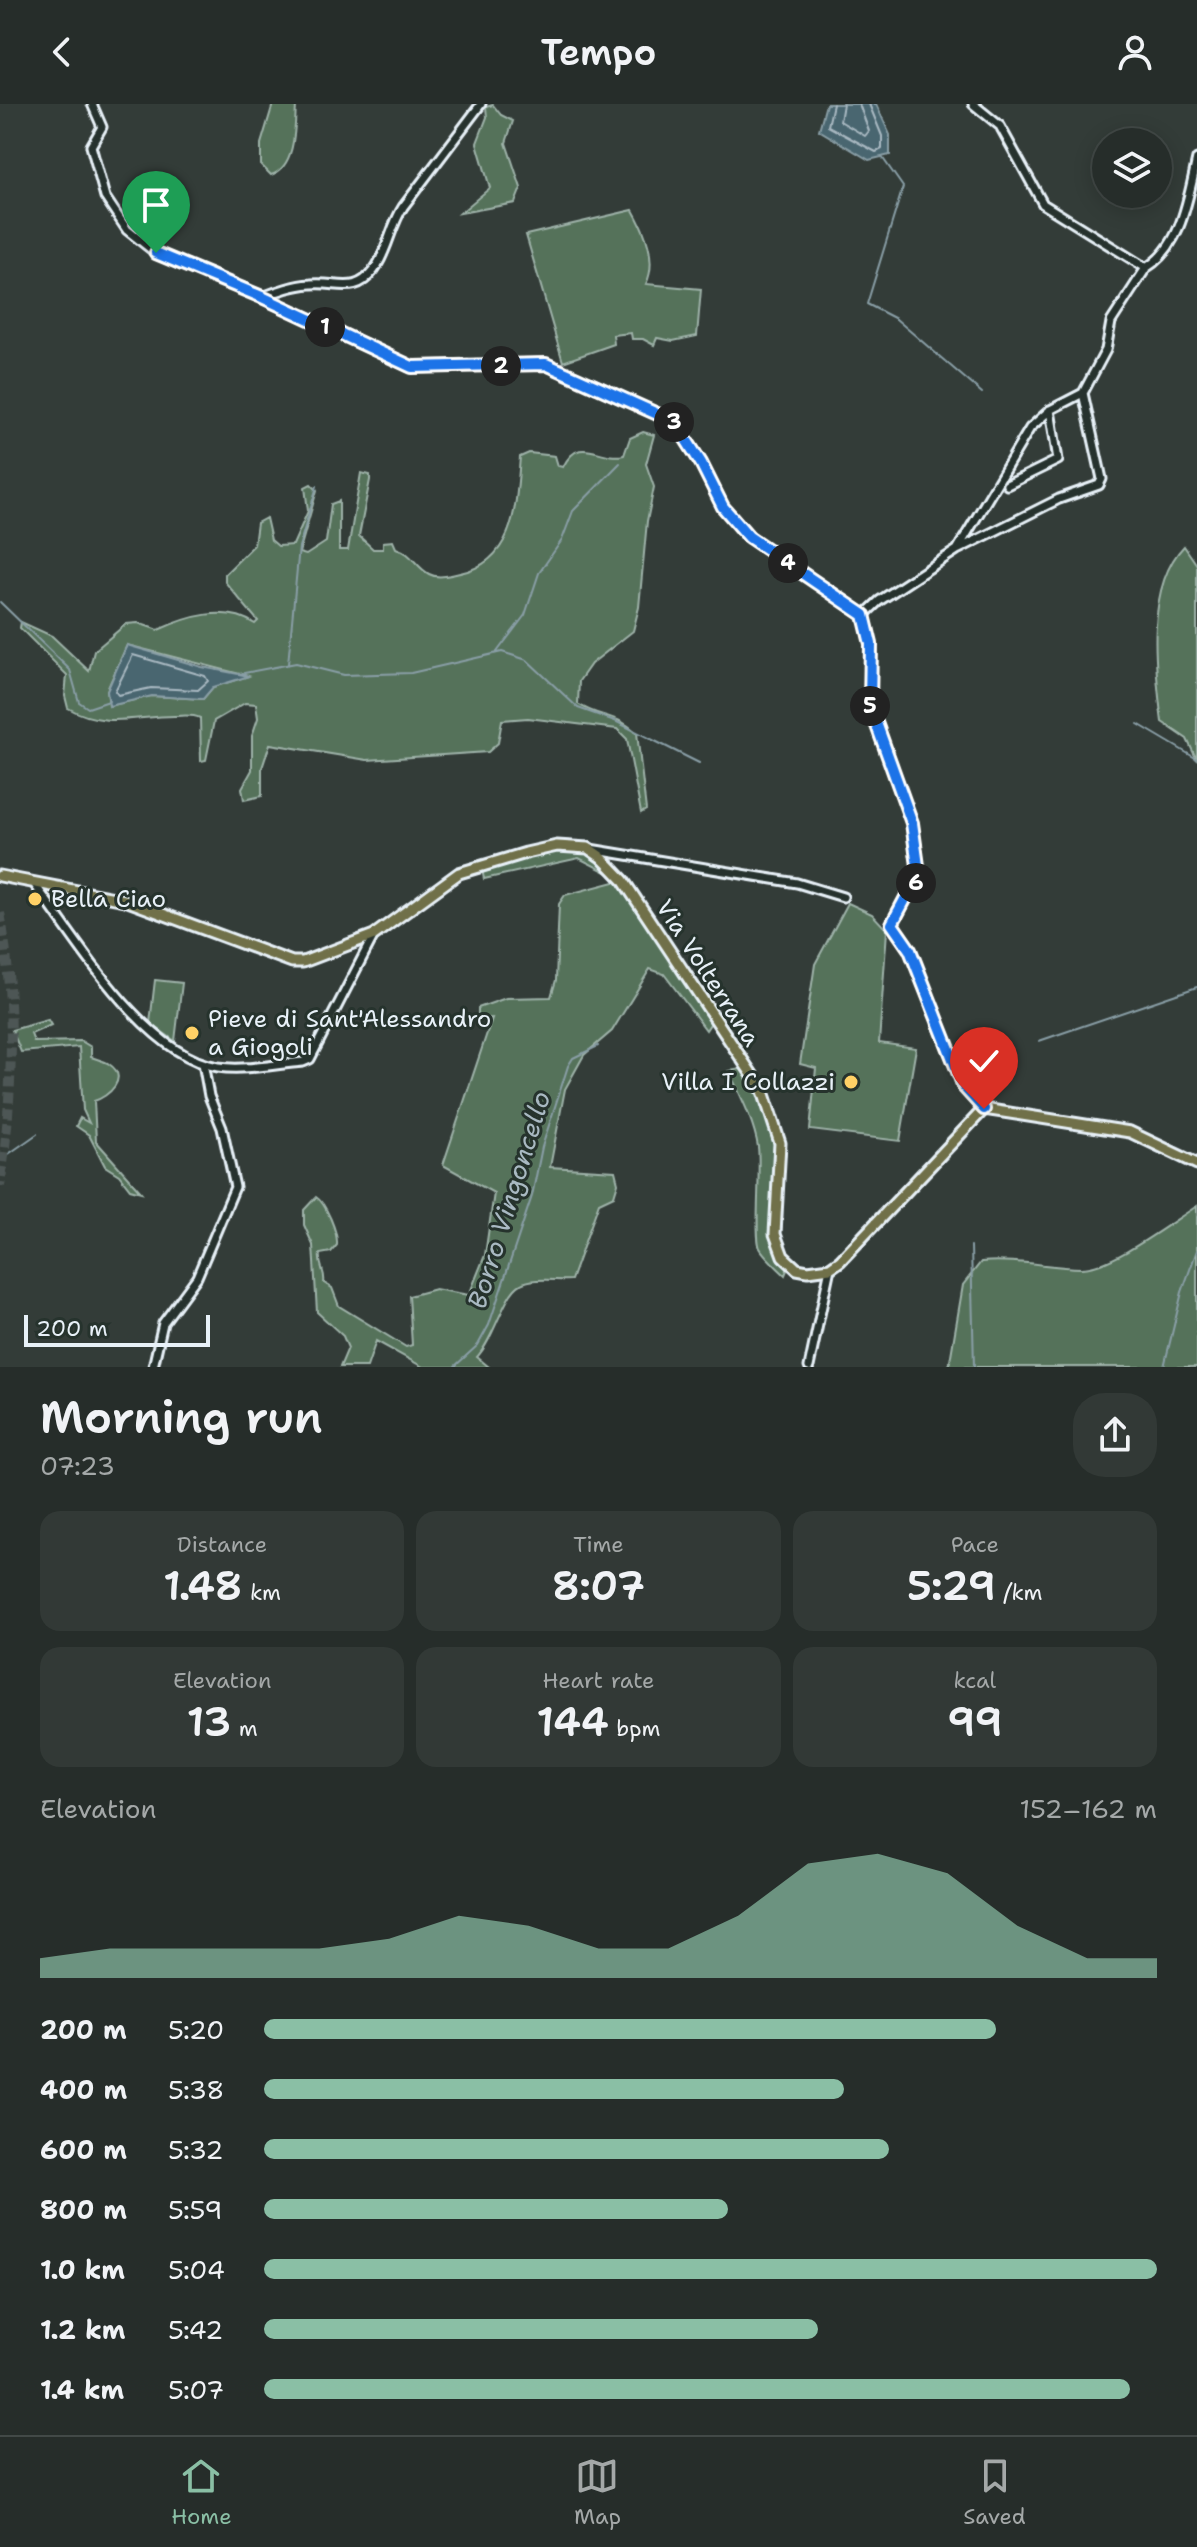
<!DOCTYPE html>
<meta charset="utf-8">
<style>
body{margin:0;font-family:"Shantell Sans",sans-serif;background:#323936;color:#f1f3f6;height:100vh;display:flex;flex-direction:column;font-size:30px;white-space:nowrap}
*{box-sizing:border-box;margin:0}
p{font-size:26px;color:#a4a8a8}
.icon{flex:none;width:44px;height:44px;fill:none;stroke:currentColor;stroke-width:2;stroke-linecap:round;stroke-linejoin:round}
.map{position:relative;height:1263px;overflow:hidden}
.drawer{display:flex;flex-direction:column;background:#262d2a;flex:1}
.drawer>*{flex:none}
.fabs{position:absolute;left:1092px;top:24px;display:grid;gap:16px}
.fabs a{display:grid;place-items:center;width:80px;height:80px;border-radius:50%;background:#262d2a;box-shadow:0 4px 20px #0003,0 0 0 2px #424947;font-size:40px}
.scale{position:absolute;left:24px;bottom:20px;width:186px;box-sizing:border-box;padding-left:8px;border:4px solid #e8f1f8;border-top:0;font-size:22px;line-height:28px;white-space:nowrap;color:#e8f1f8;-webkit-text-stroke:6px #26332d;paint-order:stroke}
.pin{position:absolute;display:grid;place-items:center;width:68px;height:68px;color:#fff;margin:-82px -34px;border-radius:50% 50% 50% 0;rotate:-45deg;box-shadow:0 0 8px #0007}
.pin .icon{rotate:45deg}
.km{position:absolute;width:40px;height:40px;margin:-20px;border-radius:50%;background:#222;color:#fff;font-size:22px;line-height:40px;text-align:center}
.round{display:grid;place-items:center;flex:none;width:84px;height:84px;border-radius:32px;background:#323936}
.headline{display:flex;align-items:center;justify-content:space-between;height:136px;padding:0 40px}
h1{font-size:44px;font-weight:600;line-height:60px}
.figures{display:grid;grid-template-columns:repeat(3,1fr);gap:12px;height:136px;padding:8px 40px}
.figures div{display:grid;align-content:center;border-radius:20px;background:#323936;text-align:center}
.figures b{font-size:40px;font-weight:600}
.figures small{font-size:22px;font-weight:400}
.figures p{font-size:22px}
.chart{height:224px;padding:16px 40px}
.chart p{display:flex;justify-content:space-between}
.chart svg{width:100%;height:144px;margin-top:8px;fill:#8abfa5;opacity:.7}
ul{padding:0 40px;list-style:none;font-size:26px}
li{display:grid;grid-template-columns:128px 96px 1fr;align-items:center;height:60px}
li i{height:20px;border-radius:10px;background:#8abfa5}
header{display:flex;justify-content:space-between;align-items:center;height:104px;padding:0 40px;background:#262d2a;font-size:36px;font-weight:600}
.dock{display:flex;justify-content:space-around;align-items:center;height:112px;border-top:2px solid #424947;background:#262d2a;font-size:22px;color:#a4a8a8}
.dock a{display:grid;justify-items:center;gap:4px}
.dock .on{color:#8abfa5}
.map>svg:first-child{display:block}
</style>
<header><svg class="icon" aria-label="back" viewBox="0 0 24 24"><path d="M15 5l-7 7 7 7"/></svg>Tempo<svg class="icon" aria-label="person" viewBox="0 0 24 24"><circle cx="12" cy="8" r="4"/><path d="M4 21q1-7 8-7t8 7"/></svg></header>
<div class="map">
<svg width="1197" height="1263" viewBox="0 0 1197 1263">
<rect width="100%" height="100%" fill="#333c38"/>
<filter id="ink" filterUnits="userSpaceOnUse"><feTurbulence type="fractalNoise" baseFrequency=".0125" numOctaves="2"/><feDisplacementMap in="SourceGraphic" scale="16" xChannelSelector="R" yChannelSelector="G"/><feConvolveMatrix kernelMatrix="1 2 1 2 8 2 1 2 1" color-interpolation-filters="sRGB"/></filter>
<g filter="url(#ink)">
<!-- green -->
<path fill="#55725a" stroke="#9eb2a9" stroke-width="2" fill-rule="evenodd" d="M 273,0 L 296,0 C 295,22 296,63 271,71 L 261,61 L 261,40 Z
M 493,1 L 501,11 L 513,17 L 506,39 L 521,84 L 515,99 L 460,109 L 490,84 L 477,39 L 487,13 L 486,3 Z
M 633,106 C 645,127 658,156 646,180 L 701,185 L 697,232 L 673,237 L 657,234 L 654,241 L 643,235 L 632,235 L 631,229 L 613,231 L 614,240 L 563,258 L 526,131 Z
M 643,328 L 654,331 L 646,360 L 654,383 L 647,417 L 639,503 L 633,527 L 591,560 L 579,577 L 578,600 C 601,615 614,608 637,629 L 646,706 L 641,709 L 627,635 L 617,625 L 528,614 L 502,616 L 498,639 L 488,648 L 367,656 L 270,640 L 262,664 L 262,692 L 244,696 L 242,684 L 252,666 L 252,632 L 258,614 L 256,600 L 245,599 L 214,617 L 206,656 L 201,657 L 200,614 C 191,610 184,612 174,612 C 136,612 105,625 68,604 L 65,592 L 67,571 L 20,524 L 21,518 L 52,532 L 89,567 L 94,547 L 126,520 L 138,519 L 158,526 C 187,513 226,500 255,520 L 258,517 L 225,478 L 225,470 L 254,441 L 257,419 L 266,414 L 271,436 L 278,442 L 293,441 L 308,407 L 305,383 L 311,380 L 317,386 L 299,449 L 306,451 L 326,438 L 331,400 L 339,397 L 339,446 L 348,446 L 361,369 L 370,371 L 370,376 L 359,432 L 373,445 L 383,445 L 383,438 L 393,437 L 396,444 C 412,449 416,463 429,470 C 438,475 451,471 460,469 C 516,457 516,400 520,353 L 529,349 L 555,352 L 558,362 L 563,363 C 580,329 599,357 624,351 L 630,334 ZM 127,541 L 248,572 L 213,583 L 203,595 L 151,592 L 109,602 L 107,586 Z
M 1184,442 L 1197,461 L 1197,656 L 1187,635 L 1162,618 C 1155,565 1145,482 1184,442 Z
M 573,742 C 596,746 609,759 623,776 L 714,914 L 706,926 L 664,870 L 650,865 L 612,927 L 584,951 L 565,985 L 550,1063 L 615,1067 L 618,1079 L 614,1092 L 599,1099 L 571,1176 C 557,1177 533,1173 521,1180 C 504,1189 495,1234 477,1253 L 489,1263 L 423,1263 L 376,1237 L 367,1263 L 340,1263 L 348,1244 L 343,1232 L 317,1208 L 313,1141 L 304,1121 L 304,1106 L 316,1093 C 326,1099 338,1129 337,1141 L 331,1148 L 320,1150 C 318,1161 326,1168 324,1179 L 332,1184 L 339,1202 L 406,1243 L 412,1241 L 409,1192 L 435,1185 L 469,1191 L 485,1151 L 494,1089 L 443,1061 L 492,914 L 478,915 L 478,904 L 506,894 L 551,893 L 556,876 L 559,800 L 565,791 L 622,776 L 579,754 L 484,775 L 481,761 L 526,748 Z
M 848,799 L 872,810 L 887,826 L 879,939 L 916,944 L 900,1037 L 810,1026 L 816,964 L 800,960 L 815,860 Z
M 155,876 L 182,879 L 175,937 L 150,919 Z
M 48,916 L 51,921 L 31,930 L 34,938 L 81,937 L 91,943 L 91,953 C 96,955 105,957 109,960 C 130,974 108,993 94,997 L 96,1037 L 141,1088 L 130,1085 L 119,1071 L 105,1062 L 89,1031 L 76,1022 L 80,1014 L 89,1019 L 83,1006 L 79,943 L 21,948 L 12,926 Z
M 747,964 L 776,1022 L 775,1130 L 790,1159 L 785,1171 C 777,1163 765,1153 760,1144 C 754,1133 761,1065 758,1043 C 754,1017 740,991 729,967 Z
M 1197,1102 L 1197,1263 L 949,1263 L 963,1181 L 981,1158 C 1016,1155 1047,1163 1081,1164 C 1112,1164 1170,1119 1197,1102 Z"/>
<!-- water -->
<path fill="#4a6670" stroke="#899ea6" stroke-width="2" d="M 826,0 L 876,0 L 890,31 L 890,51 L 869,56 L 819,26 Z
M 127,541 L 202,563 L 249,572 L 213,583 L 203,595 L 152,592 L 109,602 L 107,587 Z"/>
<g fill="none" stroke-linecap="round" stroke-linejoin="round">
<!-- shore -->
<path stroke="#a9b9c2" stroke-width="2" d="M 833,0 L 828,22 L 876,48 L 882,45 L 882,32 L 869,0
M 843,0 L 840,17 L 865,32 L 869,27 L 859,0
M 133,551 L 205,572 L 208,577 L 198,586 L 151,584 L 118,591 L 115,587 Z"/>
<!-- stream -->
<path stroke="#899ea6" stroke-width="2" d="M 882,53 L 903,83 L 867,200 L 896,215 L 982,289
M 0,498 L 70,566 L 79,598 L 88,604 L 109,597
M 497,548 L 525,511 L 539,469 L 562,436 L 573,407 L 620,359
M 288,560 L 299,443 L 317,382
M 239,570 L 296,559 L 344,571 L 411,569 L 502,548 L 527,556 L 578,604 L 615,617 L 699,659
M 1138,620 L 1197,655
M 1039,937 L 1197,883
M 0,1056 L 37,1030
M 971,1142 L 974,1263
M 454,1263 L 478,1241 L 489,1221 L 532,1092 L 542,1043 L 568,962 L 573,954 L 598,942
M 1164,1263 L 1182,1188 L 1197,1146"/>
<!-- highway-tunnel -->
<path stroke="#4e5755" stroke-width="10" stroke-dasharray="10 5" stroke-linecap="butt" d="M 0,809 C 16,899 13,991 0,1082"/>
<defs>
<path id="minor" d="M 92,0 L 102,23 L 91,42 L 105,93 L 127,126 L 156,149 L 262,193 L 412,263 L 546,260 L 675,318 L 701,359 L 723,403 L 749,433 L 864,511
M 1146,164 C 1182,142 1188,94 1197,55
M 262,193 C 278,187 294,181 311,180 C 338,177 354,192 374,166 C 388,147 390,123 403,103 L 481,0
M 1007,381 L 1058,356 L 1050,306
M 959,445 L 1059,395 L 1099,381 L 1102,375 L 1083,289
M 864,511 L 879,497 L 957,446 L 1030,324 L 1050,306 L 1083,289 L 1106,246 L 1111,218 L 1146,164 L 1043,100 L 1000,22 L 973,0
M 864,511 L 871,540 L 870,602 L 912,719 L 919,769 L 892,820 L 910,846 L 964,983 L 984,1005
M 590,745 L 797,779 L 843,793
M 35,781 C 77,836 145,952 218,963 C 244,967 276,960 303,958 L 310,955 L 374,831
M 153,1263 L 163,1219 L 197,1173 L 235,1083 L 222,1024 L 209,992 L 203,959
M 809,1263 L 830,1164"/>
<path id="major" d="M 0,772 L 125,796 L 292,858 L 303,858 L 374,831 L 459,769 L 526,749 L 557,742 L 588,744 L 601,753 L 623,776 L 763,987 L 780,1039 L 775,1130 L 783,1152 L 797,1165 L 808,1167 L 830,1164 L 840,1157 L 984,1005 L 1130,1028 L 1197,1060"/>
</defs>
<!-- minor casing -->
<use href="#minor" stroke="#e8f1f8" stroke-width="13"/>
<!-- major casing -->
<use href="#major" stroke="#e8f1f8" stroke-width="15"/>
<!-- minor -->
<use href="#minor" stroke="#26332d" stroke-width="7"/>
<!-- major -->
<use href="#major" stroke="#70704a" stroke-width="9"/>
</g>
</g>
<g fill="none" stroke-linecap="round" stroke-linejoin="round" filter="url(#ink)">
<defs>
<path id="route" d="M 156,149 L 262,193 L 412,263 L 546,260 L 675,318 L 701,359 L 723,403 L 749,433 L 864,511 L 871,540 L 870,602 L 912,719 L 919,769 L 892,820 L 910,846 L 964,983 L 984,1005"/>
</defs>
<!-- route casing -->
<use href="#route" stroke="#fff" stroke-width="16"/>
<!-- route -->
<use href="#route" stroke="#1a73e8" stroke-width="10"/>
</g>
<!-- markers -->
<g fill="#ffd166" stroke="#26332d" stroke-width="3">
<circle cx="35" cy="795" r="8"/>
<circle cx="192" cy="929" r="8"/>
<circle cx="851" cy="978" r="8"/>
</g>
<g text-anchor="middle" stroke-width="6" stroke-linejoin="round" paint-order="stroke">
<!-- poi labels -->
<g font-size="24" fill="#e8f1f8" stroke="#26332d" text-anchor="start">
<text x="51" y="803">Bella Ciao</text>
<text x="208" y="923">Pieve di Sant'Alessandro<tspan x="208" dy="28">a Giogoli</tspan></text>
<text x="835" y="986" text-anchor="end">Villa I Collazzi</text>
</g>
<!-- street labels -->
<g font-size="24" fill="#e8f1f8" stroke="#26332d">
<text transform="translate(708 869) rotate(57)" y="8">Via Volterrana</text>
</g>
<!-- water labels -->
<g font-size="26" font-style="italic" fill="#a9b9c2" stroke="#26332d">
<text transform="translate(509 1096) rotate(-73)" y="9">Borro Vingoncello</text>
</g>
</g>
</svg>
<div class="fabs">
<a><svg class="icon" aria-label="layers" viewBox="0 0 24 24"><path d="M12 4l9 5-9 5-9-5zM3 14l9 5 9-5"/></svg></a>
</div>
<div class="scale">200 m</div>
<div class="pin" style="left:156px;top:149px;background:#1e9e55"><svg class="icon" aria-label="arrive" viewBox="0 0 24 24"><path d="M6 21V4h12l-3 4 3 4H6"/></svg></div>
<div class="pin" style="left:984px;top:1005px;background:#d93025"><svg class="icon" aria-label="check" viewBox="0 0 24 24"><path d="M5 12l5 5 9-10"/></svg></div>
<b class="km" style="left:325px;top:223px">1</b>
<b class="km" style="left:501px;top:262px">2</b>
<b class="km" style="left:674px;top:318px">3</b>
<b class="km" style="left:788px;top:459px">4</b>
<b class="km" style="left:870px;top:602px">5</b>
<b class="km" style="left:916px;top:779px">6</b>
</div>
<section class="drawer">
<div class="headline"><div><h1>Morning run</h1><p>07:23</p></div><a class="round"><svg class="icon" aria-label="share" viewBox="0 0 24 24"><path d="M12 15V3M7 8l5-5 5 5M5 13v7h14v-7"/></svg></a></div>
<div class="figures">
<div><p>Distance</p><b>1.48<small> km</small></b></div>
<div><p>Time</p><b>8:07</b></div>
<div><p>Pace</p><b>5:29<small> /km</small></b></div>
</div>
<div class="figures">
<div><p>Elevation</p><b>13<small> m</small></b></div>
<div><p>Heart rate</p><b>144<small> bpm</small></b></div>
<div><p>kcal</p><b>99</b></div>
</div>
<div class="chart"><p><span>Elevation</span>152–162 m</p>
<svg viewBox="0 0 160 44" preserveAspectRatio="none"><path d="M0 44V38L10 35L20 35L30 35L40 35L50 32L60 25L70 28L80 35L90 35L100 25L110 9L120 6L130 12L140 28L150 38L160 38V44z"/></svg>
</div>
<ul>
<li><b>200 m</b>5:20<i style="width:82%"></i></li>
<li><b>400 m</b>5:38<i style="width:65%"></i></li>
<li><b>600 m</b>5:32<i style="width:70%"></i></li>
<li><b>800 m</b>5:59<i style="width:52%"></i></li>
<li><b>1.0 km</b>5:04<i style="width:100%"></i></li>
<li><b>1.2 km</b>5:42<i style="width:62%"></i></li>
<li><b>1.4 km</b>5:07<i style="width:97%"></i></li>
</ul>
</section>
<nav class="dock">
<a class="on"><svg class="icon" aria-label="home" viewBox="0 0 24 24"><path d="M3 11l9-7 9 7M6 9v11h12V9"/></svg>Home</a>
<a><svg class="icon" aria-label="map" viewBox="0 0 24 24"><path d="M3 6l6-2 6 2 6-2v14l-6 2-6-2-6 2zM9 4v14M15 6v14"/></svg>Map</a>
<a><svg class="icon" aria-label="saved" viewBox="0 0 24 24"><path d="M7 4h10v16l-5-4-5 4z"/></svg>Saved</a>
</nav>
